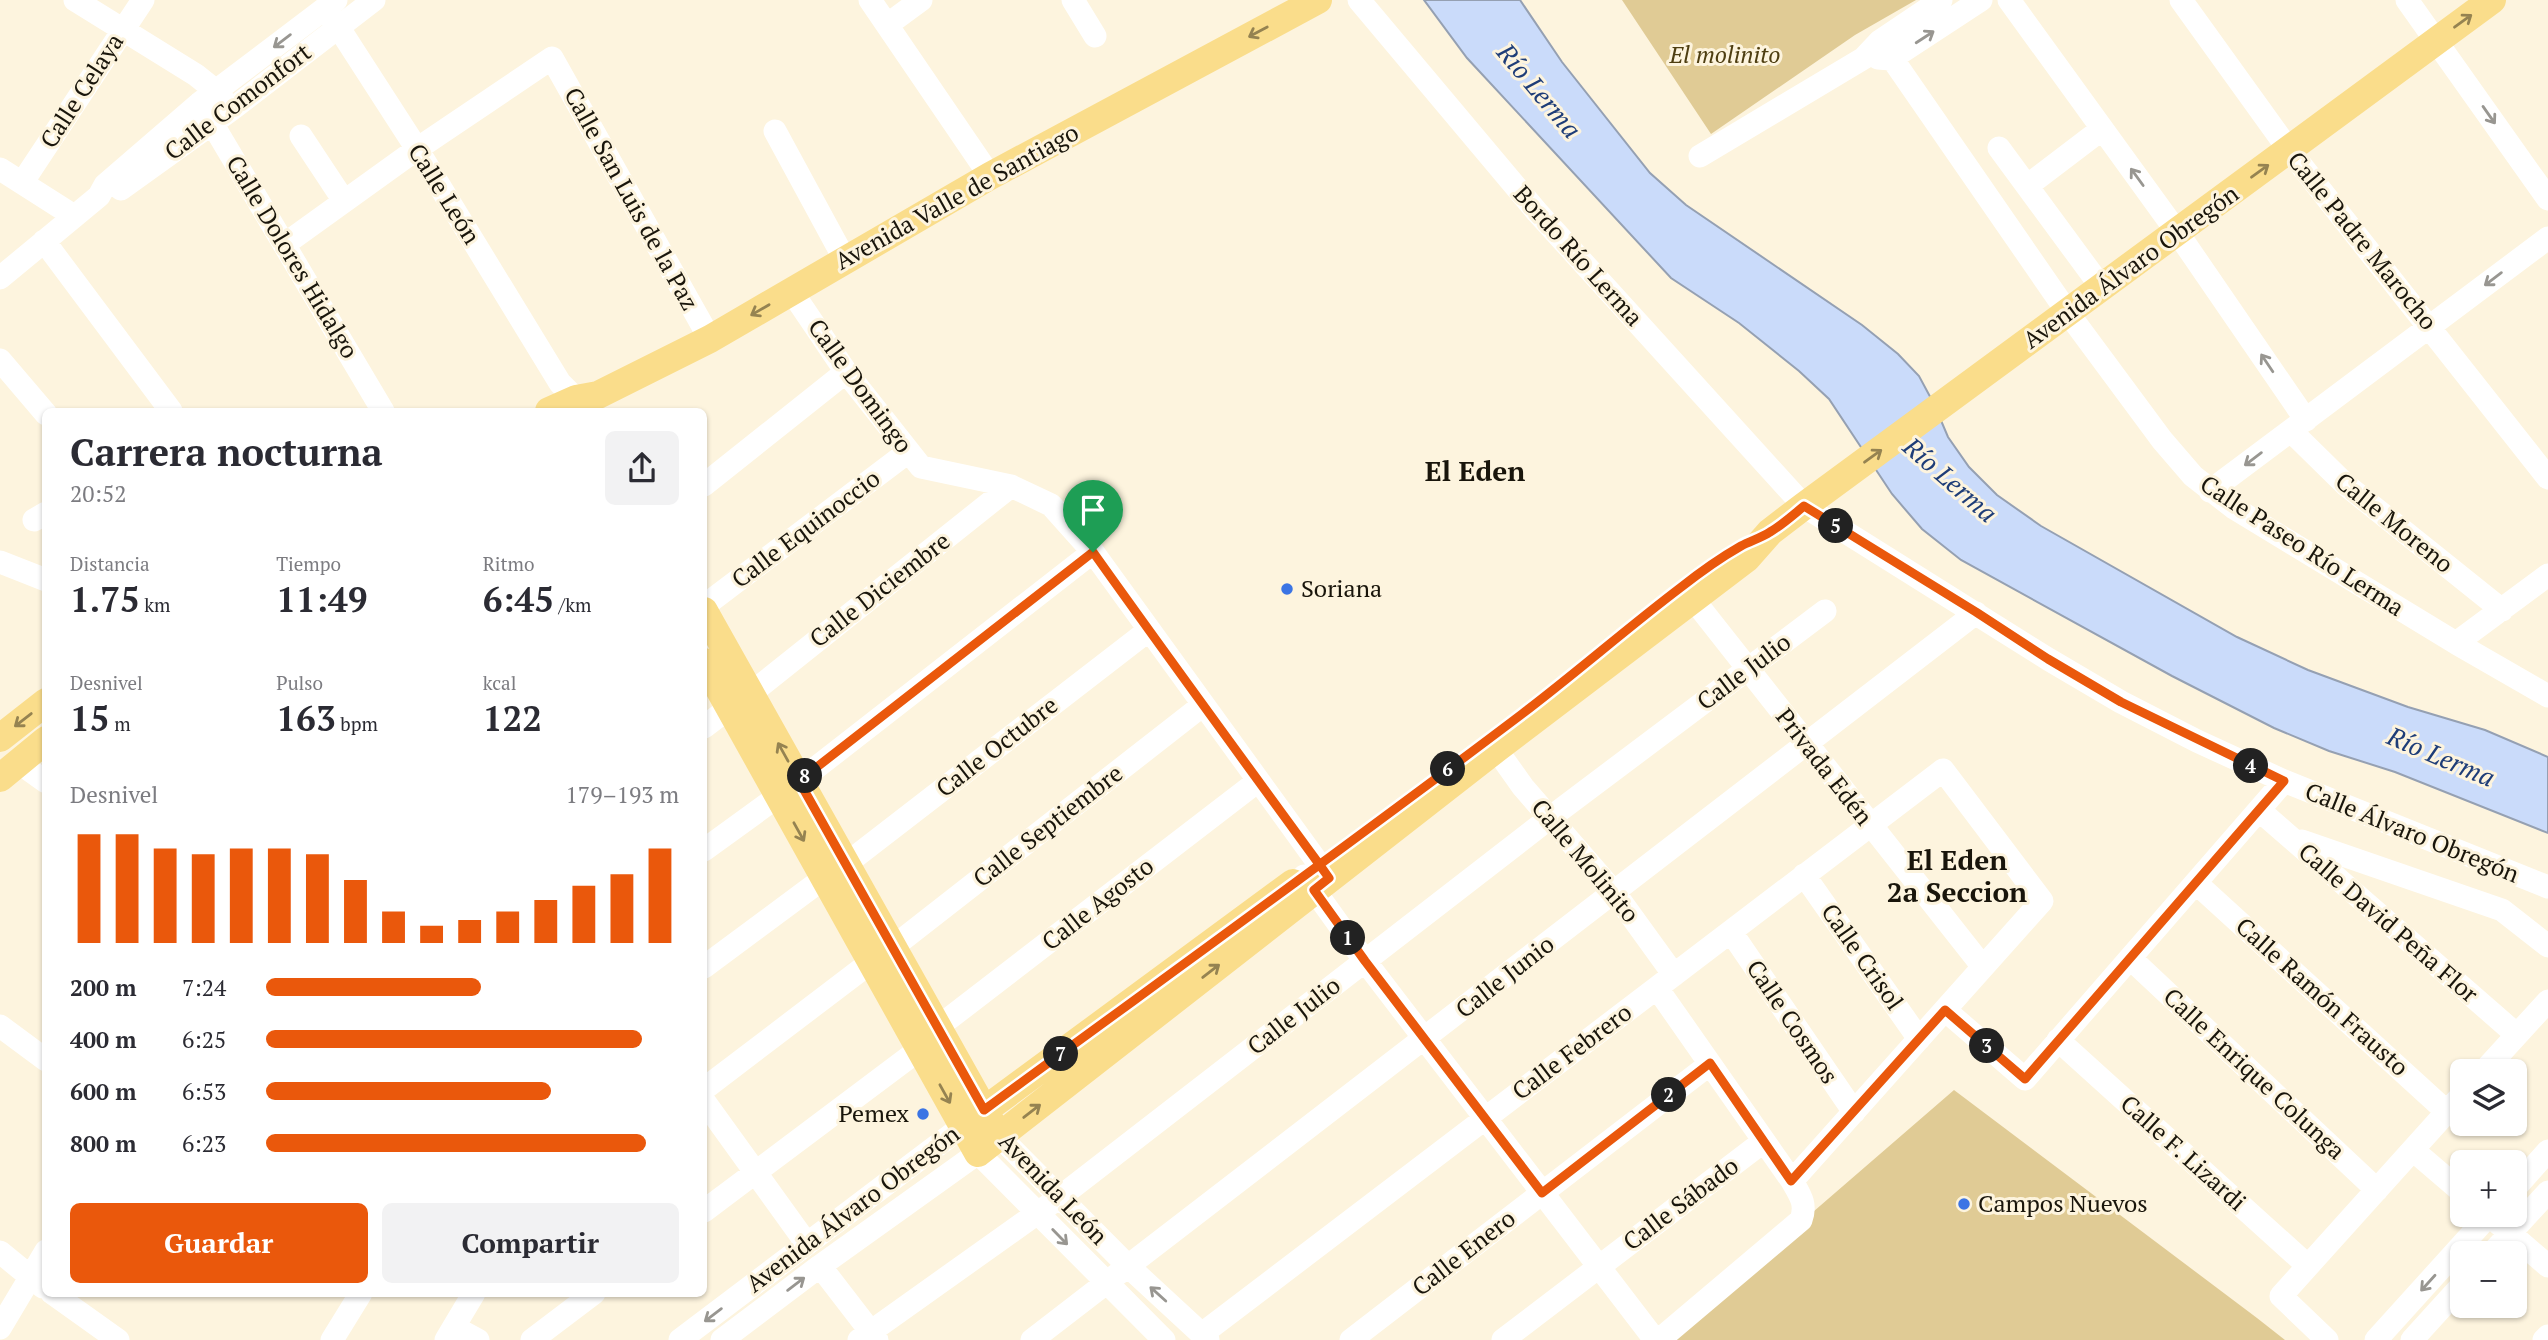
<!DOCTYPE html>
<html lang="es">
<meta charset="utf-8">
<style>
body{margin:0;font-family:"PT Serif",serif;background:#f2f2f3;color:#2b2b33;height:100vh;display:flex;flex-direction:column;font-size:26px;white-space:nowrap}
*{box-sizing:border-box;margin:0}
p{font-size:23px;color:#7c7c81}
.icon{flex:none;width:38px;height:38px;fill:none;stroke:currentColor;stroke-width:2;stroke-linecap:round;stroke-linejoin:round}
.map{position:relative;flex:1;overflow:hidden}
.details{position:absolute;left:42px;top:408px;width:665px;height:889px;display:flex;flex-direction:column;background:#fff;border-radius:10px;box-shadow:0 2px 5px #0004}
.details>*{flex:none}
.buttons{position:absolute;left:2450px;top:1059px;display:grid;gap:14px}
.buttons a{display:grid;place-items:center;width:77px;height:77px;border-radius:10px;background:#fff;box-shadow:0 2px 5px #0004;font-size:35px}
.pin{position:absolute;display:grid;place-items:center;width:60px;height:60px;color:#fff;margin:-72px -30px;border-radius:50% 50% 50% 0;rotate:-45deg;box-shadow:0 0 7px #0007}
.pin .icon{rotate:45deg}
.km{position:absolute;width:35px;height:35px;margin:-18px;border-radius:50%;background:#222;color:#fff;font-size:19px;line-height:35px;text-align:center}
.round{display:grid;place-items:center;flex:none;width:74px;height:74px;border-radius:10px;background:#f2f2f3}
.head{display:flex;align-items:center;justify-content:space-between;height:119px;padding:0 28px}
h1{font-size:38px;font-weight:700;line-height:52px}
.metrics{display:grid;grid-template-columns:repeat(3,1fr);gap:10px;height:119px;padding:7px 28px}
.metrics div{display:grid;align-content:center}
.metrics b{font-size:35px;font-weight:700}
.metrics small{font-size:19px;font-weight:400}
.metrics p{font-size:19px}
.chart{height:196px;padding:14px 28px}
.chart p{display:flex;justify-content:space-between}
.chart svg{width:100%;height:126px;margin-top:7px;stroke:#ea580c;stroke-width:6}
.primary-button{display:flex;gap:14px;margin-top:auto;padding:14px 28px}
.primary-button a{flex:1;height:80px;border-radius:10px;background:#ea580c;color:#fff;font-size:28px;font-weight:700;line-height:80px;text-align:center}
.primary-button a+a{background:#f2f2f3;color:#2b2b33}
ul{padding:0 28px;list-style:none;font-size:23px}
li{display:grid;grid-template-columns:112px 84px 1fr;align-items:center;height:52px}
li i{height:18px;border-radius:9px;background:#ea580c}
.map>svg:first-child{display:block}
</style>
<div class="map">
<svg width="2548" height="1340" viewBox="0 0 2548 1340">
<rect width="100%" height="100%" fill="#fdf4de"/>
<!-- green -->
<path fill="#e0cb95" d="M 1622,0 L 1916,0 L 1855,35 L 1711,134 Z
M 1954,1090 L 2257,1318 L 2285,1340 L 1665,1340 Z"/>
<!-- water -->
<path fill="#cadbfa" stroke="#95a0b2" stroke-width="2" d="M 1424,0 L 1520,0 L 1562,62 L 1650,173 L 1686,205 L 1862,325 L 1898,354 L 1919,376 L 1934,404 L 1948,437 L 1969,467 L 1997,495 L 2041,526 L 2237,637 L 2308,670 L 2408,707 L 2485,730 L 2548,757 L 2548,833 L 2395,772 L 2329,751 L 2274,728 L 2172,676 L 1961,560 L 1922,529 L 1892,494 L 1829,399 L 1799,371 L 1739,323 L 1671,278 L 1467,58 Z"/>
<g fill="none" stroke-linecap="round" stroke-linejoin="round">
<!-- minor -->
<path stroke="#fff" stroke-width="23" d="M 75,0 L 196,75 L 216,91 L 225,102
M 870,0 L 990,176
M 1073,0 L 1095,36
M 1359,0 L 1537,212 L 1804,506 L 2048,659 L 2121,702 L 2197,741 L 2284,781 L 2548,887
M 2009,0 L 2177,232 L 2306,420
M 2181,0 L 2289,150 L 2548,478
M 2407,0 L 2548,199
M 326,8 L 417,149 L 560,383 L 576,399
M 887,25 L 921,0
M 1880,41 L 2068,313 L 2162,440 L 2193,476 L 2234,508 L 2456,643 L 2548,696
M 1878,58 L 1891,59 L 1981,0
M 200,103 L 383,411
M 775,131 L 845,260
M 301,136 L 344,201
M 1999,148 L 2102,288
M 1700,156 L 1864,58 L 1880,41 L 1941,0
M 0,169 L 74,216
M 22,183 L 143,0
M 2027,186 L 2102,129
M 121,189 L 231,110 L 374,0
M 44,241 L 171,411
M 285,244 L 417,149 L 552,58 L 710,339
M 0,278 L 99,196 L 105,185 L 200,103 L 336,0
M 792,292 L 846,372 L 921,467 L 1011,486 L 1051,505 L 1093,552 L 1329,878
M 0,360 L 46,414
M 2291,431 L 2346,485 L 2502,610
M 704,485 L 846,372
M 2210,491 L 2548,238
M 34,520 L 46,513
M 0,562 L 46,580
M 1693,599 L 1983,967
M 704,606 L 908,452
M 2456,643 L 2548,575
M 750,694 L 1011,486
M 704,727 L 729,708
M 1496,749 L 1523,787 L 1614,892 L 1674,975
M 18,762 L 46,782
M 2259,810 L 2517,1035
M 2302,841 L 2502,910 L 2548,946
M 704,850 L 799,781 L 1093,552
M 846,864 L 1149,630
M 1804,875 L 1919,1039
M 1304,876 L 1365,961 L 1655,1340
M 2196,883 L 2447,1112
M 1731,932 L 1854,1112
M 893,947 L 1203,705
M 2130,958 L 2377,1190
M 704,967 L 824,878
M 1657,988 L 1792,1181 C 1800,1195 1807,1204 1801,1220 L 1659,1340
M 1945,1010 L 2025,1079 L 2284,781
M 0,1026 L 46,1060
M 938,1027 L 1258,781
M 2058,1040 L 2308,1266
M 2484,1071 L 2548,1001
M 704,1089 L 871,962
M 704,1101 L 807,1244
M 999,1136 L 1129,1267 L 1208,1340
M 2413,1150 L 2462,1192
M 2515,1188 L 2548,1151
M 704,1211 L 920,1049
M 2498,1223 L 2548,1266
M 0,1252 L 43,1287
M 2492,1253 L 2548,1192
M 820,1266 L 877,1340
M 52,1293 L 118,1340
M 454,1327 L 478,1340
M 0,1328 L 46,1251
M 1202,1334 L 1943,770 L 2042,901 L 1792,1181
M 332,1340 L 361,1293
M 446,1340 L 474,1293
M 532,1340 L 594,1293
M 680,1340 L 963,1126
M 722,1340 L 820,1266 L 978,1153 L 1164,1340
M 859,1340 L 1060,1197 L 1551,817 L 1825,611
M 1032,1340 L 1976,613
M 1351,1340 L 1710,1064
M 1503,1340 L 1764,1141
M 2327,1340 L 2281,1296 L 2462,1095
M 2376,1340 L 2490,1214
M 2412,1340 L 2462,1285
M 2544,1340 L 2548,1336"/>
<!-- major -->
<path stroke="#fadd8b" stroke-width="28" d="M 549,411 L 576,399 L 598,395 L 710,339 L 990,176 L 1318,0
M 704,611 L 992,1124
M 704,662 L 978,1153 L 1496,749 L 1747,558 L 1770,532 L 1804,506 L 2492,0
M 0,738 L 46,702
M 0,778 L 46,740
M 963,1126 L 1293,883"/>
</g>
<!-- one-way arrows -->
<defs><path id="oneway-shaft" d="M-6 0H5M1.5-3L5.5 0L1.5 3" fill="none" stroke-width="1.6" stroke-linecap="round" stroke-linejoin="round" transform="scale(1.75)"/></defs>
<g stroke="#958351">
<use href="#oneway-shaft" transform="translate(2463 21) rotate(-36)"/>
<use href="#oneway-shaft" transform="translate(1258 32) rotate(152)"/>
<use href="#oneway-shaft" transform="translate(2260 171) rotate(-36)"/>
<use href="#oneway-shaft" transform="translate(760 310) rotate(150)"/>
<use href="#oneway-shaft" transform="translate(1873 456) rotate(-36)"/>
<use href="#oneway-shaft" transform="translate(23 720) rotate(142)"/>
<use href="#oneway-shaft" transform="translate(783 752) rotate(-119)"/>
<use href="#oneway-shaft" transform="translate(799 832) rotate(61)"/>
<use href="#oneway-shaft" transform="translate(1211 971) rotate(-38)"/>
<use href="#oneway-shaft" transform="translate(945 1094) rotate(61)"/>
<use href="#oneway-shaft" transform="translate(1032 1111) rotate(-38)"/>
</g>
<g stroke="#989691">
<use href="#oneway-shaft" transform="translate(1925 37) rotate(-33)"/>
<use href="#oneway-shaft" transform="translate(282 41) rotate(143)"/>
<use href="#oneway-shaft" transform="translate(2489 115) rotate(55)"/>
<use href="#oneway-shaft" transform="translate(2137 177) rotate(-126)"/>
<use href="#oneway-shaft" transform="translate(2493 279) rotate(143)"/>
<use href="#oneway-shaft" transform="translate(2267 363) rotate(-124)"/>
<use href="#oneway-shaft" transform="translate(2253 459) rotate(143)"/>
<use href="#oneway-shaft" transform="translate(1060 1237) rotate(46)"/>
<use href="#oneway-shaft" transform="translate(2428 1283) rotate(132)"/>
<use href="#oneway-shaft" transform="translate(796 1284) rotate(-37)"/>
<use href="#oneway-shaft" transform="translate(1158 1294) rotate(-138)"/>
<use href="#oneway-shaft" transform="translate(713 1315) rotate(143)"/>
</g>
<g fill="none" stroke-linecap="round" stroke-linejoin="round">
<defs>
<path id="route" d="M 1093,552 C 1167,656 1243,760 1319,864 L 1329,878 L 1314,890 L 1365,961 L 1542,1193 L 1710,1063 L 1791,1181 L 1945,1010 L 2025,1079 L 2284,781 L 2121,702 L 2048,659 L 1976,612 L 1804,506 C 1793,515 1782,525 1770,532 C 1761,538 1750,541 1741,546 C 1720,558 1699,573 1680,588 C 1626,629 1576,673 1522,714 C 1345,848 1164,978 984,1110 L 799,781 L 1093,552"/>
</defs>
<!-- route casing -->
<use href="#route" stroke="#fff" stroke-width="14"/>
<!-- route -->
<use href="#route" stroke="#ea580c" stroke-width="9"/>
</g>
<!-- markers -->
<g fill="#3b74e4" stroke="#fdf4de" stroke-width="2.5">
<circle cx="1287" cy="589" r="7"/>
<circle cx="923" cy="1114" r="7"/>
<circle cx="1964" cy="1204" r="7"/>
</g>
<g text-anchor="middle" stroke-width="6" stroke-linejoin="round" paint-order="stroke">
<!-- park labels -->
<g font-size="24" font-style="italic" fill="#4e3e11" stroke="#fdf4de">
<text x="1725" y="63">El molinito</text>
</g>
<!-- street labels -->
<g font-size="24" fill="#19150b" stroke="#fdf4de">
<text transform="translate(82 91) rotate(-57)" y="8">Calle Celaya</text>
<text transform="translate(238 102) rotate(-37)" y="8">Calle Comonfort</text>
<text transform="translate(444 194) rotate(58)" y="8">Calle León</text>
<text transform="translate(957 197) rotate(-29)" y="8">Avenida Valle de Santiago</text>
<text transform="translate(631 199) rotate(61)" y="8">Calle San Luis de la Paz</text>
<text transform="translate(2362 241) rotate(51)" y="8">Calle Padre Marocho</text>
<text transform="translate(1578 256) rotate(48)" y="8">Bordo Río Lerma</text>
<text transform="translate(292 257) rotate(59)" y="8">Calle Dolores Hidalgo</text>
<text transform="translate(2131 267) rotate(-36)" y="8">Avenida Álvaro Obregón</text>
<text transform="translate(860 386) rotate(54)" y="8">Calle Domingo</text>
<text transform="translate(2394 523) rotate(39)" y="8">Calle Moreno</text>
<text transform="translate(806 529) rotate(-37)" y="8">Calle Equinoccio</text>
<text transform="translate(2302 546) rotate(33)" y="8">Calle Paseo Río Lerma</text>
<text transform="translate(880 590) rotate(-38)" y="8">Calle Diciembre</text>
<text transform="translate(1744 672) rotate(-37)" y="8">Calle Julio</text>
<text transform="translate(997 747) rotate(-38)" y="8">Calle Octubre</text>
<text transform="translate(1824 767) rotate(52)" y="8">Privada Edén</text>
<text transform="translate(1048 826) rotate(-38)" y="8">Calle Septiembre</text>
<text transform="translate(2412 833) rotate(22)" y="8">Calle Álvaro Obregón</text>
<text transform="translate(1585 861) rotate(50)" y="8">Calle Molinito</text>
<text transform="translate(1098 904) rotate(-38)" y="8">Calle Agosto</text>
<text transform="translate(2388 923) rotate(41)" y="8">Calle David Peña Flor</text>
<text transform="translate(1862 957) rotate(55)" y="8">Calle Crisol</text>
<text transform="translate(1505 977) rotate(-38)" y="8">Calle Junio</text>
<text transform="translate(2322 997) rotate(42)" y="8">Calle Ramón Frausto</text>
<text transform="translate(1294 1016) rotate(-38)" y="8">Calle Julio</text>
<text transform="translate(1792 1022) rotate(56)" y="8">Calle Cosmos</text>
<text transform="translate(1572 1052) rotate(-37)" y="8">Calle Febrero</text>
<text transform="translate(2254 1074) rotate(43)" y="8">Calle Enrique Colunga</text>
<text transform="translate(2183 1153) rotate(42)" y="8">Calle F. Lizardi</text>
<text transform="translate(1053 1189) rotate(46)" y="8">Avenida León</text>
<text transform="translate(1681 1204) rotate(-37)" y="8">Calle Sábado</text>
<text transform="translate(853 1209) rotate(-37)" y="8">Avenida Álvaro Obregón</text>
<text transform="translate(1464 1253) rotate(-38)" y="8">Calle Enero</text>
</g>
<!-- poi labels -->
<g font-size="24" fill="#19150b" stroke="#fdf4de" text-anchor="start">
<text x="1301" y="597">Soriana</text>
<text x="909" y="1122" text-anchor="end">Pemex</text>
<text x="1978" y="1212">Campos Nuevos</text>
</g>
<!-- water labels -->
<g font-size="26" font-style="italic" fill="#1e3d78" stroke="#fdf4de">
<text transform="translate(1539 91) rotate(50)" y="9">Río Lerma</text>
<text transform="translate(1950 480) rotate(41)" y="9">Río Lerma</text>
<text transform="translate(2441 757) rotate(23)" y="9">Río Lerma</text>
</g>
<!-- quarter labels -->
<g font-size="28" font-weight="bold" fill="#19150b" stroke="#fdf4de">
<text x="1475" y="481">El Eden</text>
<text x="1957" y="870">El Eden<tspan x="1957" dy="32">2a Seccion</tspan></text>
</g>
</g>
</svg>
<div class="buttons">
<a><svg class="icon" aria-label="layers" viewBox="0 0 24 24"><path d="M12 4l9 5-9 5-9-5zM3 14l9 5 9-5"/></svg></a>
<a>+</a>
<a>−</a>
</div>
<div class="pin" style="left:1093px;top:552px;background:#1e9e55"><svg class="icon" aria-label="arrive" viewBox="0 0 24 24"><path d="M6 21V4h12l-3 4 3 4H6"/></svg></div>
<b class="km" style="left:1348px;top:938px">1</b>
<b class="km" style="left:1669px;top:1095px">2</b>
<b class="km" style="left:1987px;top:1046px">3</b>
<b class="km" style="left:2251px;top:766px">4</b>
<b class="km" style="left:1836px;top:526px">5</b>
<b class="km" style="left:1448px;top:769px">6</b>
<b class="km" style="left:1061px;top:1054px">7</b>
<b class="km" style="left:805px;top:776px">8</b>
<section class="details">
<div class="head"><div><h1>Carrera nocturna</h1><p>20:52</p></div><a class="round"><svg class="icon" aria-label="share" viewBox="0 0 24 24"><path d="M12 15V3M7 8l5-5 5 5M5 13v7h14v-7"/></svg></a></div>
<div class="metrics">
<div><p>Distancia</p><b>1.75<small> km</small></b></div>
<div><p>Tiempo</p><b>11:49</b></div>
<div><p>Ritmo</p><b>6:45<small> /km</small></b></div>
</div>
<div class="metrics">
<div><p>Desnivel</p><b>15<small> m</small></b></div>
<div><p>Pulso</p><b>163<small> bpm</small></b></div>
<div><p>kcal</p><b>122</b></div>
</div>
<div class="chart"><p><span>Desnivel</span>179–193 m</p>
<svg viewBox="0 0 160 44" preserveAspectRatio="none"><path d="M5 44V6M15 44V6M25 44V11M35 44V13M45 44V11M55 44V11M65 44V13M75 44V22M85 44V33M95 44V38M105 44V36M115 44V33M125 44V29M135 44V24M145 44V20M155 44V11"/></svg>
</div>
<ul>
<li><b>200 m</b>7:24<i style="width:52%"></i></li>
<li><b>400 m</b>6:25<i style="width:91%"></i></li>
<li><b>600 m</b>6:53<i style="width:69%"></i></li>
<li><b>800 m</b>6:23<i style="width:92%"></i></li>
</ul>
<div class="primary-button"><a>Guardar</a><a>Compartir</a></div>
</section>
</div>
